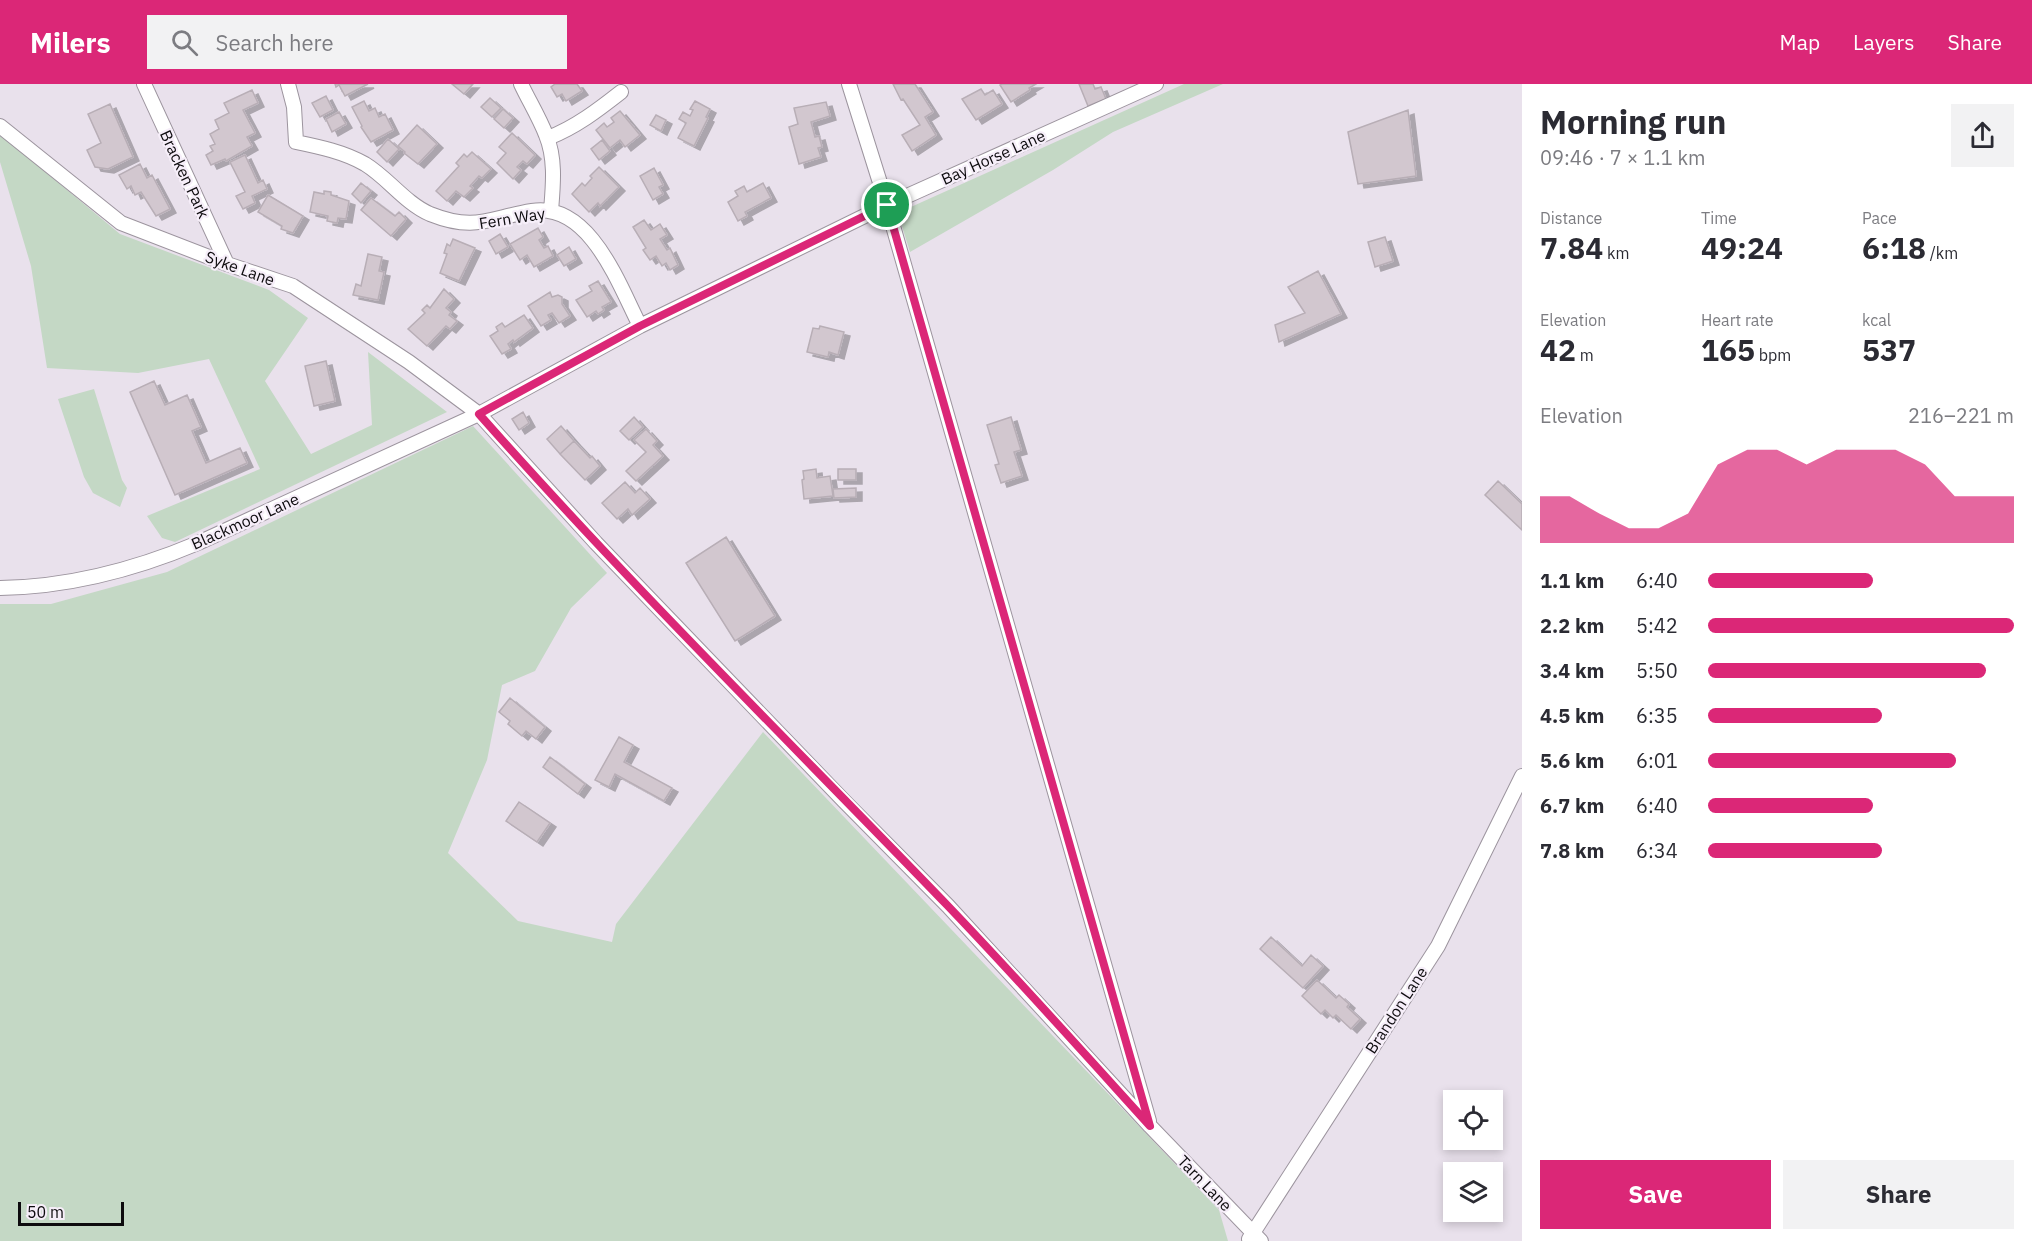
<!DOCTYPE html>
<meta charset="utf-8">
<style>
body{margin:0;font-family:"IBM Plex Sans",sans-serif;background:#f2f2f3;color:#2b2b33;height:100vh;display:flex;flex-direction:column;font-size:22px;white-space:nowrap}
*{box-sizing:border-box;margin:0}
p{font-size:20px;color:#7c7c81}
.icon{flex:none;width:33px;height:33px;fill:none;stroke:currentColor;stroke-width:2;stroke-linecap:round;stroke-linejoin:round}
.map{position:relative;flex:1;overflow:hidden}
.panel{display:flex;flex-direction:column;background:#fff;width:510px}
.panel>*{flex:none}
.fabs{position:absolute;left:1443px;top:1006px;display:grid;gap:12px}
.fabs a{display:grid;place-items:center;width:60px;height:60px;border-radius:0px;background:#fff;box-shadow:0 3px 9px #0003;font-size:30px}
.scale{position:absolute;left:18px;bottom:15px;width:106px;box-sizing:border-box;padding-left:6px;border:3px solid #0d0b0e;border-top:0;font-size:16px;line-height:21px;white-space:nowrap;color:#0d0b0e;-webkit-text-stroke:4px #f6eef9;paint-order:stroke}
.pin{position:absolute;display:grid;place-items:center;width:51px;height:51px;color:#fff;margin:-26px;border:3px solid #fff;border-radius:50%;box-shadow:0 2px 6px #0007}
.round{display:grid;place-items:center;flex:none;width:63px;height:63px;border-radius:0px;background:#f2f2f3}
.headline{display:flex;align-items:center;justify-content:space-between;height:102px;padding:0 18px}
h1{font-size:33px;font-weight:700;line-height:45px}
.stats{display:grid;grid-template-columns:repeat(3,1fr);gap:9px;height:102px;padding:6px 18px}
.stats div{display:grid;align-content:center}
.stats b{font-size:30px;font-weight:700}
.stats small{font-size:16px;font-weight:400}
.stats p{font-size:16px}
.chart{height:168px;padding:12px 18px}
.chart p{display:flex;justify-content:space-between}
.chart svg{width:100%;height:108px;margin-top:6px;fill:#db2777;opacity:.7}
.button{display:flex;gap:12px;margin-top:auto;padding:12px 18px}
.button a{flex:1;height:69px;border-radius:0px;background:#db2777;color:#fff;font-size:24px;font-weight:700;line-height:69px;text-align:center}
.button a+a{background:#f2f2f3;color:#2b2b33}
ul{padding:0 18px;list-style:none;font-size:20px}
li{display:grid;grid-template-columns:96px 72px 1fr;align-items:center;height:45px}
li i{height:15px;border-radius:8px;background:#db2777}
header{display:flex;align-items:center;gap:36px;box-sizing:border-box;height:84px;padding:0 30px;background:#db2777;color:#fff}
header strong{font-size:28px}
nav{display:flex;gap:33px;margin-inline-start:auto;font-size:21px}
.search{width:420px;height:54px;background:#f2f2f3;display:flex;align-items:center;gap:15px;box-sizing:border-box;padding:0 21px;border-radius:0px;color:#7c7c81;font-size:22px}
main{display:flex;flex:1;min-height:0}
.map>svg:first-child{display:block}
</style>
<header>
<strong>Milers</strong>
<div class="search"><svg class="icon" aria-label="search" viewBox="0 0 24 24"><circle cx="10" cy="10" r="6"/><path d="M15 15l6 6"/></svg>Search here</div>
<nav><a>Map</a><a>Layers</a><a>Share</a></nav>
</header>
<main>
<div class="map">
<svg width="1522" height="1157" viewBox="0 0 1522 1157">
<defs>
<filter id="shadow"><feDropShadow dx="6" dy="4" stdDeviation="0" flood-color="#0004"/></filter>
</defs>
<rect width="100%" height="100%" fill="#e9e1ec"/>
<!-- green -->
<path fill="#c4d8c5" d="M 1184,0 L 1223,0 L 1113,48 L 1053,86 L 910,168 L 900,136 L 902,127 Z
M 0,50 L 120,150 L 269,206 L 308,234 L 265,297 L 311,370 L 372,341 L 368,268 L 447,328 L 175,458 L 162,454 L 147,432 L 260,385 L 209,275 L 138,289 L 47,284 L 31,182 L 0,78 Z
M 94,305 L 122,396 L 127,404 L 120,423 L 93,409 L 84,393 L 58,315 Z
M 473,342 L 607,489 L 571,524 L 535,587 L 502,601 L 487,676 L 448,769 L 518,837 L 612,858 L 616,840 L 763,648 L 1219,1126 L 1228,1157 L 0,1157 L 0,520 L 51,520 L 167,488 Z"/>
<!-- building -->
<path fill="#d2c7cf" stroke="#b8aeb6" stroke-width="1.5" filter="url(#shadow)" d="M 335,0 L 368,0 L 345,12 L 339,1 L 336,3 Z
M 452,0 L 473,0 L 464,10 Z
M 555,0 L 577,0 L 582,7 L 566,17 L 562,10 L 557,13 L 551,3 Z
M 893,0 L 915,0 L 933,28 L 925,33 L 936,51 L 912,67 L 902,51 L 920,41 L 903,15 L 901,16 Z
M 1002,0 L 1036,0 L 1029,4 L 1030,6 L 1011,18 L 1000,1 Z
M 1079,0 L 1093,0 L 1095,5 L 1101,3 L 1106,15 L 1088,22 Z
M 981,5 L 985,11 L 993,6 L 1002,20 L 976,36 L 962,15 Z
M 252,6 L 258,19 L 243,26 L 255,49 L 247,53 L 252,62 L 226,77 L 225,75 L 211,81 L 206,71 L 213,67 L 210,62 L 215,60 L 210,50 L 219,45 L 215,36 L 229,29 L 224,19 Z
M 326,12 L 333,26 L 320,33 L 312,19 Z
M 490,14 L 501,24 L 492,33 L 481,23 Z
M 364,17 L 369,27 L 375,24 L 379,33 L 385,30 L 393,46 L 371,58 L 361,43 L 362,42 L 352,23 Z
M 695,17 L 710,25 L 706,33 L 708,34 L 694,62 L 678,54 L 686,39 L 679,35 L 683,28 L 690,32 L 693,26 L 690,25 Z
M 826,18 L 830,32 L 811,38 L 815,53 L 819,52 L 822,63 L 818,64 L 821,73 L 799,80 L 789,43 L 798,40 L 794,24 Z
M 110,20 L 133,73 L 108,85 L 95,83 L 87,66 L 101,59 L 88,30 Z
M 503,25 L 513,34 L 504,44 L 494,35 Z
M 1408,26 L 1416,92 L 1358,100 L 1348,48 Z
M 620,27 L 640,51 L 625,63 L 620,56 L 610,64 L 596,46 L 604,39 L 607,43 L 614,38 L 611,34 Z
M 339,28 L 346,40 L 332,48 L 326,35 Z
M 656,31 L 666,36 L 661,47 L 650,41 Z
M 417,41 L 437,60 L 418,80 L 404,69 L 405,68 L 398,62 Z
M 512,49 L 535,71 L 527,80 L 523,77 L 517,83 L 521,86 L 513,95 L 497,79 L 506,69 L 499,63 Z
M 388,55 L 399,65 L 387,78 L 377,68 Z
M 602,56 L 610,67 L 599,76 L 591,65 Z
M 472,68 L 491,85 L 482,94 L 479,92 L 470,102 L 473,104 L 464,113 L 456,107 L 447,117 L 436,107 L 459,82 L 456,79 L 464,70 L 467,73 Z
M 245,71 L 258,99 L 263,96 L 267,105 L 252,112 L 255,119 L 243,125 L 236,112 L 245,108 L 230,78 Z
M 140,80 L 147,94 L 152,91 L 170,125 L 156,132 L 141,108 L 135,111 L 131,102 L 127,105 L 119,91 Z
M 599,83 L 619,103 L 600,122 L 598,119 L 589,128 L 572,110 L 582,99 L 585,102 L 592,94 L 590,92 Z
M 654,84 L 663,101 L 659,103 L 663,110 L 653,116 L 640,92 Z
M 361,99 L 371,107 L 361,119 L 352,110 Z
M 763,99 L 771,114 L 745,128 L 747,132 L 738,137 L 728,118 L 738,112 L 735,107 L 744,102 L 747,108 Z
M 324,107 L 331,108 L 331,111 L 349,117 L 346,135 L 338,134 L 337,139 L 327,137 L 328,132 L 310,128 L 314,108 L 324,110 Z
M 268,111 L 303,132 L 293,149 L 281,145 L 282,142 L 258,128 Z
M 371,114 L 395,132 L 399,128 L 406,135 L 391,152 L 361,126 Z
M 644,136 L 651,146 L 660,140 L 667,151 L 660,155 L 667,166 L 670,164 L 678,181 L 670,186 L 666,179 L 662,182 L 656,172 L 650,176 L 643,166 L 646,164 L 633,143 Z
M 538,144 L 543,153 L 539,156 L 544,164 L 548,162 L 553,172 L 534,183 L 527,171 L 520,176 L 510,160 Z
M 500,150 L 508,163 L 496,170 L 489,157 Z
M 1385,153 L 1393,177 L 1375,183 L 1368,158 Z
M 453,155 L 475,164 L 459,197 L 440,189 L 447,170 L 444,169 L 447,160 L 450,162 Z
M 569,163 L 576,175 L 564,182 L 557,171 Z
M 368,170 L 382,173 L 379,187 L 384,188 L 378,216 L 353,211 L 356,200 L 361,202 Z
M 1318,187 L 1341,230 L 1279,258 L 1275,241 L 1305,229 L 1288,203 Z
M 598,197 L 611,218 L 602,223 L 604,226 L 598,230 L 596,227 L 587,233 L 576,216 L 592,207 L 589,202 Z
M 444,205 L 454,215 L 446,224 L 451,228 L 449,231 L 457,237 L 450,245 L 446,242 L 427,262 L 408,245 L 425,229 L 422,226 L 427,221 L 430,224 Z
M 550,208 L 552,213 L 558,211 L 562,213 L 562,220 L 570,232 L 559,239 L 552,229 L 548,231 L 551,236 L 541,242 L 528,222 Z
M 524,231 L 533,244 L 514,258 L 513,256 L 508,260 L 511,265 L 502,270 L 490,252 L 498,247 L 496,243 L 502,239 L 505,243 Z
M 820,242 L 844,248 L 838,271 L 829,268 L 828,273 L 807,268 L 813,244 L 819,245 Z
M 326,277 L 335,317 L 314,322 L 305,282 Z
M 154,297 L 165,321 L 187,311 L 201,343 L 192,347 L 206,379 L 240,364 L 247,379 L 175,411 L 130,308 Z
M 523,328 L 529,339 L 519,346 L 512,335 Z
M 634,333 L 643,343 L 629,356 L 620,347 Z
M 1011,333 L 1021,366 L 1014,368 L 1022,392 L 1001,399 L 995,381 L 999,380 L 987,341 Z
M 561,342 L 574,357 L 560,370 L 547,355 Z
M 646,345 L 657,357 L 653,361 L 663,372 L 636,397 L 626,387 L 646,368 L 634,356 Z
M 574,357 L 590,374 L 592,372 L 600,382 L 585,396 L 560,370 Z
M 816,385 L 817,394 L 830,392 L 833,412 L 804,415 L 802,396 L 804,395 L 803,387 Z
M 838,385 L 856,385 L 856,396 L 838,396 Z
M 1498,397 L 1522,420 L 1522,446 L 1485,411 Z
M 625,398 L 635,409 L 640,404 L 650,415 L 632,431 L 628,425 L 617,435 L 602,419 Z
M 856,404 L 856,413 L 834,414 L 833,405 Z
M 726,453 L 775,532 L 735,557 L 686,479 Z
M 510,614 L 545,643 L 536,655 L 526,647 L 522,652 L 508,640 L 510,637 L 499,628 Z
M 619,653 L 633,661 L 624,678 L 672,704 L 664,717 L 615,690 L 609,703 L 595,696 Z
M 550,673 L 585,700 L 578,710 L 543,683 Z
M 519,718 L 550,739 L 537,758 L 506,737 Z
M 1271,853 L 1302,882 L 1311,871 L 1323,882 L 1303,904 L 1260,865 Z
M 1317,896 L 1336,914 L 1339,911 L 1349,920 L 1347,923 L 1360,935 L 1351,945 L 1336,931 L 1333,934 L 1325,926 L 1321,930 L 1302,912 Z"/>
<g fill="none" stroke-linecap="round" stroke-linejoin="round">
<defs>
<path id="minor" d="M 144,0 L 227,180
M 288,0 L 294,23 L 296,58 C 320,63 344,68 365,80 C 388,94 405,119 430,130 C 475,148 489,134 532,127 C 590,118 619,201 640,242
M 521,0 C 529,17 539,33 546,51 C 556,75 553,102 551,127
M 849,0 L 887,121 L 1149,1037
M 0,42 L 121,139 L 227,180 L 293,202 L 409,278 L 479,330 L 596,459 L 844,717 L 948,822 L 1150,1042 L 1261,1157
M 548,54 C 576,43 598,26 621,8
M 0,504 C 70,503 134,486 198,459 L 479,330 L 640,242 L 887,121 L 1156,0
M 1249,1155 L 1438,862 L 1522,692"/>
</defs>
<!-- minor casing -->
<use href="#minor" stroke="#9c949e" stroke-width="16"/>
<!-- minor -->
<use href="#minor" stroke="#fff" stroke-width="14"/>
</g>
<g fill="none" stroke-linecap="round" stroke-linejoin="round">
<defs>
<path id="route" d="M 887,121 L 1150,1042 C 1083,968 1016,893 947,821 C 790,658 629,500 479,330 L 640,242 Z"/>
</defs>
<!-- route casing -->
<use href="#route" stroke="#fff" stroke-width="12"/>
<!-- route -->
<use href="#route" stroke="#db2777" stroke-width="8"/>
</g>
<g text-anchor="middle" stroke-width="4.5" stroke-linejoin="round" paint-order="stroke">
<!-- street labels -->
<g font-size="16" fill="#0d0b0e" stroke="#f6eef9">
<text transform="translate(993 73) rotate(-24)" y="6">Bay Horse Lane</text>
<text transform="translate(185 90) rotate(65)" y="6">Bracken Park</text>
<text transform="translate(512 134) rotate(-9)" y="6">Fern Way</text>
<text transform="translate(240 184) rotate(20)" y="6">Syke Lane</text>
<text transform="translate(245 437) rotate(-24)" y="6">Blackmoor Lane</text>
<text transform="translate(1396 926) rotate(-57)" y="6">Brandon Lane</text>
<text transform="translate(1205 1099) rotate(46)" y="6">Tarn Lane</text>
</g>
</g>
</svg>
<div class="fabs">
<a><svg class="icon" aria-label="locate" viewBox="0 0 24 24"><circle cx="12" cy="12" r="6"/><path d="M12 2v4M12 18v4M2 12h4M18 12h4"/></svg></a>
<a><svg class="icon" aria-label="layers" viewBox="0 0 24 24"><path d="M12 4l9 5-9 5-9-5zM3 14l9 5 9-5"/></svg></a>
</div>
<div class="scale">50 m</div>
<div class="pin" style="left:887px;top:121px;background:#1e9e55"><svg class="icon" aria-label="arrive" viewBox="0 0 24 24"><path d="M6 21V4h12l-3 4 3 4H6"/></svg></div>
</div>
<section class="panel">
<div class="headline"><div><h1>Morning run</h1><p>09:46 · 7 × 1.1 km</p></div><a class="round"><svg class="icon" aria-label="share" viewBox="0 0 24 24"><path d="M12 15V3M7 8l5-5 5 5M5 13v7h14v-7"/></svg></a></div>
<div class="stats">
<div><p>Distance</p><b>7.84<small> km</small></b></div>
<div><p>Time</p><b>49:24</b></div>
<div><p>Pace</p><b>6:18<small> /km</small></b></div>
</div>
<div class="stats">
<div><p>Elevation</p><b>42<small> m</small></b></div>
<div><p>Heart rate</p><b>165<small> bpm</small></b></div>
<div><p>kcal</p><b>537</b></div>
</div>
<div class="chart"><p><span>Elevation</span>216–221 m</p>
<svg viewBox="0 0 160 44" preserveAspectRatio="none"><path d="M0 44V25L10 25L20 32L30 38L40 38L50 32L60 12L70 6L80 6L90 12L100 6L110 6L120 6L130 12L140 25L150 25L160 25V44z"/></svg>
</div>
<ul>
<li><b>1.1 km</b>6:40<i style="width:54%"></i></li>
<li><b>2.2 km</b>5:42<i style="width:100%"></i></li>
<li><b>3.4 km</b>5:50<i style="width:91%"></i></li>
<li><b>4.5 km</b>6:35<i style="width:57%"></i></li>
<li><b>5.6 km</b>6:01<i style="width:81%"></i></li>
<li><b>6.7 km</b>6:40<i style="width:54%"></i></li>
<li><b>7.8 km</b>6:34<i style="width:57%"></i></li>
</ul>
<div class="button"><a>Save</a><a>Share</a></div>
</section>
</main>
